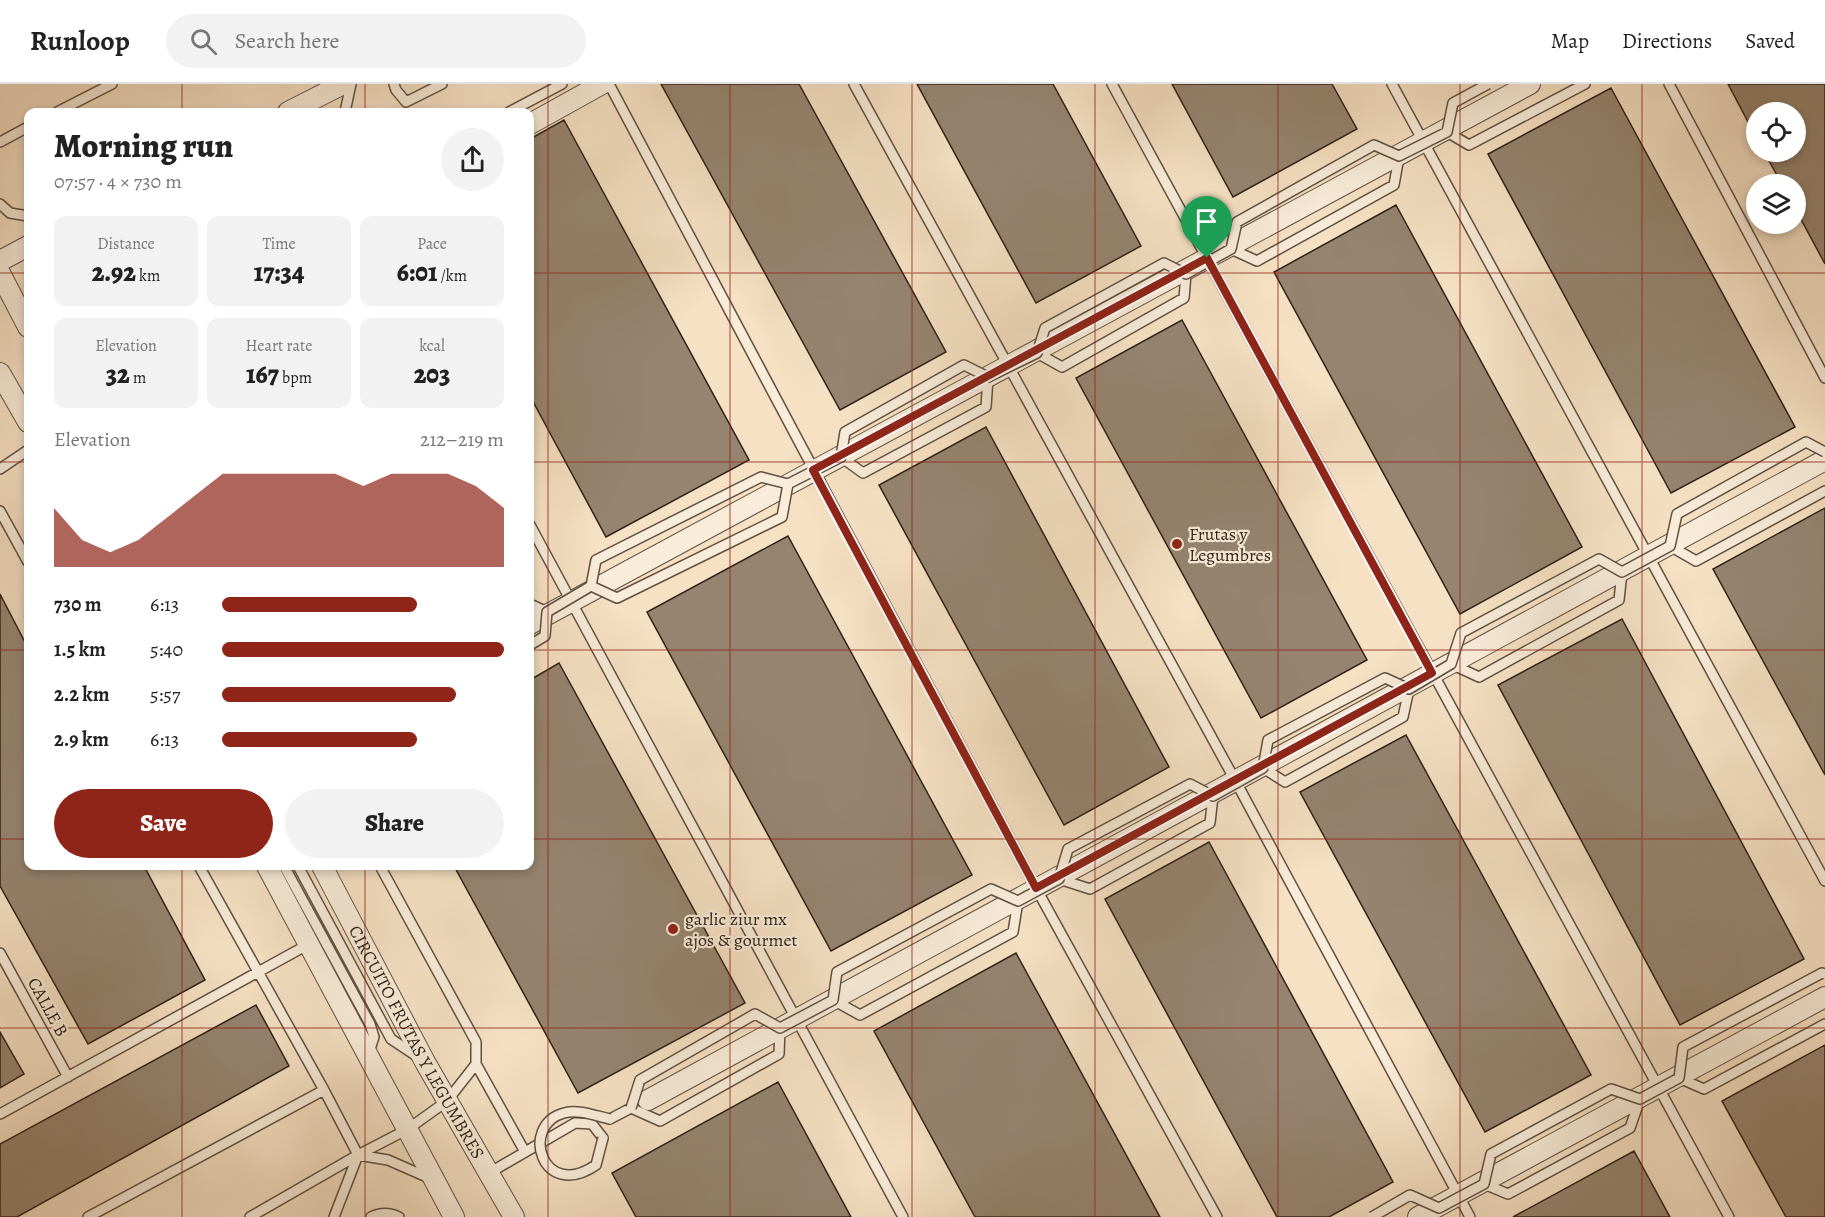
<!DOCTYPE html>
<meta charset="utf-8">
<style>
body{margin:0;font-family:Alegreya,serif;background:#f2f2f2;color:#222;height:100vh;display:flex;flex-direction:column;font-size:22px;white-space:nowrap}
*{box-sizing:border-box;margin:0}
p{font-size:20px;color:#767676}
.icon{flex:none;width:33px;height:33px;fill:none;stroke:currentColor;stroke-width:2;stroke-linecap:round;stroke-linejoin:round}
.map{position:relative;flex:1;overflow:hidden}
.panel{position:absolute;left:24px;top:24px;width:510px;height:762px;display:flex;flex-direction:column;background:#fff;border-radius:12px;box-shadow:0 3px 9px #0003}
.panel>*{flex:none}
.fabs{position:absolute;left:1746px;top:18px;display:grid;gap:12px}
.fabs a{display:grid;place-items:center;width:60px;height:60px;border-radius:50%;background:#fff;box-shadow:0 3px 9px #0003;font-size:30px}
.pin{position:absolute;display:grid;place-items:center;width:51px;height:51px;color:#fff;margin:-62px -26px;border-radius:50% 50% 50% 0;rotate:-45deg;box-shadow:0 0 6px #0007}
.pin .icon{rotate:45deg}
.round{display:grid;place-items:center;flex:none;width:63px;height:63px;border-radius:32px;background:#f2f2f2}
.headline{display:flex;align-items:center;justify-content:space-between;height:102px;padding:0 30px}
h1{font-size:33px;font-weight:800;line-height:45px}
.stats{display:grid;grid-template-columns:repeat(3,1fr);gap:9px;height:102px;padding:6px 30px}
.stats div{display:grid;align-content:center;border-radius:12px;background:#f2f2f2;text-align:center}
.stats b{font-size:26px;font-weight:800}
.stats small{font-size:16px;font-weight:400}
.stats p{font-size:16px}
.chart{height:168px;padding:12px 30px}
.chart p{display:flex;justify-content:space-between}
.chart svg{width:100%;height:108px;margin-top:6px;fill:#8f2418;opacity:.7}
.button{display:flex;gap:12px;margin-top:auto;padding:12px 30px}
.button a{flex:1;height:69px;border-radius:36px;background:#8f2418;color:#fff;font-size:24px;font-weight:800;line-height:69px;text-align:center}
.button a+a{background:#f2f2f2;color:#222}
ul{padding:0 30px;list-style:none;font-size:20px}
li{display:grid;grid-template-columns:96px 72px 1fr;align-items:center;height:45px}
li i{height:15px;border-radius:8px;background:#8f2418}
header{display:flex;align-items:center;gap:36px;box-sizing:border-box;height:84px;padding:0 30px;background:#fff;border-bottom:2px solid #e0e0e0}
header strong{font-size:28px}
nav{display:flex;gap:33px;margin-inline-start:auto;font-size:21px}
.search{width:420px;height:54px;background:#f2f2f2;display:flex;align-items:center;gap:15px;box-sizing:border-box;padding:0 21px;border-radius:33px;color:#767676;font-size:22px}
.map>svg:first-child{display:block}
</style>
<header>
<strong>Runloop</strong>
<div class="search"><svg class="icon" aria-label="search" viewBox="0 0 24 24"><circle cx="10" cy="10" r="6"/><path d="M15 15l6 6"/></svg>Search here</div>
<nav><a>Map</a><a>Directions</a><a>Saved</a></nav>
</header>
<div class="map">
<svg width="1825" height="1133" viewBox="0 0 1825 1133">
<rect width="100%" height="100%" fill="#f6e1c4"/>
<filter id="stains"><feTurbulence type="fractalNoise" baseFrequency=".00333" numOctaves="4"/><feColorMatrix values="0 0 0 0 .2 0 0 0 0 .09 0 0 0 0 .02 0 0 0 .5 -.17"/></filter>
<radialGradient id="worn" r=".72"><stop offset=".6" stop-color="#630" stop-opacity="0"/><stop offset="1" stop-color="#630" stop-opacity=".3"/></radialGradient>
<!-- building -->
<path fill="#968470" stroke="#2e2016" stroke-width="1.5" d="M 661,0 L 799,0 L 946,268 L 840,326 Z
M 917,0 L 1053,0 L 1141,162 L 1036,219 Z
M 1172,0 L 1332,0 L 1357,45 L 1233,113 Z
M 1728,0 L 1825,0 L 1825,180 L 1796,126 L 1796,100 L 1782,100 L 1764,68 L 1796,68 L 1796,28 L 1756,28 L 1756,53 Z
M 1611,4 L 1795,343 L 1671,409 L 1488,70 Z
M 564,36 L 749,376 L 606,453 L 530,312 L 530,55 Z
M 1396,121 L 1582,463 L 1460,530 L 1274,188 Z
M 1182,236 L 1367,576 L 1261,634 L 1076,294 Z
M 986,343 L 1169,683 L 1064,741 L 879,401 Z
M 1825,424 L 1825,691 L 1713,485 Z
M 788,452 L 972,791 L 831,867 L 647,528 Z
M 0,510 L 28,564 L 28,782 L 144,782 L 205,896 L 88,960 L 0,802 Z
M 1622,535 L 1804,875 L 1680,941 L 1498,601 Z
M 559,579 L 745,919 L 578,1009 L 454,782 L 530,782 L 530,596 Z
M 1406,651 L 1591,991 L 1485,1048 L 1300,708 Z
M 1209,758 L 1393,1098 L 1329,1133 L 1277,1133 L 1105,815 Z
M 1016,869 L 1160,1133 L 975,1133 L 874,947 Z
M 256,921 L 289,982 L 17,1133 L 0,1133 L 0,1060 Z
M 0,948 L 24,990 L 0,1004 Z
M 1825,961 L 1825,1133 L 1786,1133 L 1722,1017 Z
M 778,998 L 851,1133 L 636,1133 L 612,1089 Z
M 1634,1067 L 1670,1133 L 1513,1133 Z"/>
<g fill="none" stroke-linecap="round" stroke-linejoin="round">
<defs>
<path id="lane" d="M 394,0 L 396,6 L 406,18 L 442,0
M 609,0 L 1036,804 L 1217,1133
M 854,0 L 1235,696 L 1470,1133
M 1112,0 L 1729,1133
M 1392,0 L 1825,797
M 1669,0 L 1825,294
M 57,28 L 112,0
M 345,28 L 351,0
M 509,28 L 562,0
M 1447,48 L 1469,61 L 1585,0
M 0,58 L 28,43
M 0,120 L 10,129 L 28,132
M 1231,165 L 1257,177 L 1394,101 L 1399,73
M 1037,269 L 1062,283 L 1184,214 L 1186,190
M 841,373 L 863,389 L 986,323 L 988,294
M 0,385 L 28,366
M 0,427 L 28,478
M 530,441 L 903,1133
M 1670,462 L 1696,477 L 1825,407
M 530,520 L 547,528
M 1451,580 L 1479,593 L 1619,516 L 1622,488
M 1263,684 L 1285,698 L 1403,633 L 1409,605
M 199,782 L 324,1006 L 358,1071 L 334,1133
M 284,782 L 370,940 L 374,953 L 369,968
M 298,782 L 391,955 L 418,973
M 1059,795 L 1090,805 L 1210,739 L 1213,712
M 0,869 L 68,993
M 833,916 L 860,931 L 1013,848 L 1018,817
M 476,980 L 525,1068
M 1679,994 L 1704,1005 L 1825,940
M 0,1030 L 309,860
M 610,1035 L 631,1024 L 660,1037 L 779,970 L 780,944
M 358,1071 L 388,1076 L 429,1094
M 489,1089 L 575,1039 L 592,1040 L 603,1054
M 1484,1100 L 1508,1110 L 1630,1044 L 1640,1015
M 88,1133 L 324,1006
M 250,1133 L 358,1071 L 408,1045 L 447,1017 L 476,980 L 476,958 L 380,782
M 371,1133 C 381,1128 389,1128 399,1133"/>
<g id="street">
<path d="M 288,28 L 343,0"/>
<path d="M 530,40 L 602,0"/>
<path d="M 0,177 L 28,162"/>
<path d="M 0,189 L 28,243"/>
<path d="M 0,289 L 28,338"/>
<path d="M 530,540 L 1530,0"/>
<path d="M 267,782 L 454,1133"/>
<path id="s1" d="M 322,782 L 425,978 L 514,1133"/>
<path d="M 648,1016 L 1825,376"/>
<path d="M 1418,1133 L 1825,913"/>
</g>
</defs>
<!-- lane casing -->
<use href="#lane" stroke="#605042" stroke-width="12"/>
<!-- street casing -->
<use href="#street" stroke="#605042" stroke-width="22"/>
<!-- lane -->
<use href="#lane" stroke="#f9ecd9" stroke-width="9"/>
<!-- street -->
<use href="#street" stroke="#f9ecd9" stroke-width="20"/>
<defs>
<path id="lane-bridge" d="M 591,502 L 617,514 L 782,433 L 788,400
M 530,561 L 545,552 L 547,528 L 591,502 L 596,476 L 761,393 L 788,400 L 841,373 L 845,348 L 964,281 L 988,293 L 1037,269 L 1045,244 L 1164,179 L 1186,190 L 1231,165 L 1237,138 L 1374,61 L 1399,72 L 1447,48 L 1453,19 L 1488,0
M 631,1024 L 640,996 L 755,930 L 780,944 L 833,916 L 837,888 L 991,805 L 1018,817 L 1059,795 L 1068,765 L 1190,700 L 1213,712 L 1263,684 L 1268,656 L 1385,594 L 1409,605 L 1451,580 L 1461,549 L 1599,475 L 1622,488 L 1670,462 L 1677,430 L 1806,358 L 1825,368
M 603,1054 L 596,1081 C 542,1118 519,1041 564,1029 C 579,1025 596,1032 610,1035
M 1372,1133 L 1410,1111 L 1439,1124 L 1484,1100 L 1491,1070 L 1611,1005 L 1640,1015 L 1679,994 L 1683,963 L 1822,889 L 1825,890"/>
</defs>
<!-- lane-bridge casing -->
<use href="#lane-bridge" stroke="#605042" stroke-width="12" stroke-linecap="butt"/>
<!-- lane-bridge -->
<use href="#lane-bridge" stroke="#f9ecd9" stroke-width="9"/>
</g>
<g fill="none" stroke-linecap="round" stroke-linejoin="round">
<defs>
<path id="route" d="M 1207,174 L 1432,589 L 1036,804 L 813,386 Z"/>
</defs>
<!-- route casing -->
<use href="#route" stroke="#fff" stroke-width="12"/>
<!-- route -->
<use href="#route" stroke="#8f2418" stroke-width="8"/>
</g>
<!-- grid -->
<path fill="none" stroke="#8f2418" stroke-width="1.5" stroke-opacity="0.55" d="M 182,0 L 182,28M 365,0 L 365,28M 548,0 L 548,1133M 730,0 L 730,1133M 912,0 L 912,1133M 1095,0 L 1095,1133M 1278,0 L 1278,1133M 1460,0 L 1460,1133M 1642,0 L 1642,1133M 0,189 L 28,189M 530,189 L 1825,189M 0,378 L 28,378M 530,378 L 1825,378M 0,566 L 28,566M 530,566 L 1825,566M 0,755 L 28,755M 530,755 L 1825,755M 182,782 L 182,1133M 365,782 L 365,1133M 0,944 L 1825,944"/>
<!-- markers -->
<g fill="#8f2418" stroke="#f9ecd9" stroke-width="2">
<circle cx="1177" cy="460" r="6"/>
<circle cx="673" cy="845" r="6"/>
</g>
<g text-anchor="middle" stroke-width="4.5" stroke-linejoin="round" paint-order="stroke">
<!-- poi labels -->
<g font-size="18" fill="#2e2016" stroke="#f9ecd9" text-anchor="start">
<text x="1189" y="456">Frutas y<tspan x="1189" dy="21">Legumbres</tspan></text>
<text x="685" y="841">garlic ziur mx<tspan x="685" dy="21">ajos &amp; gourmet</tspan></text>
</g>
<!-- street labels -->
<g font-size="18" fill="#2e2016" stroke="#f9ecd9">
<text transform="translate(48 923) rotate(61)" y="6">CALLE B</text>
<text dy="6" stroke="none"><textPath href="#s1" startOffset="200">CIRCUITO FRUTAS Y LEGUMBRES</textPath></text>
</g>
</g>
<rect width="100%" height="100%" filter="url(#stains)"/>
<rect width="100%" height="100%" fill="url(#worn)"/>
</svg>
<div class="fabs">
<a><svg class="icon" aria-label="locate" viewBox="0 0 24 24"><circle cx="12" cy="12" r="6"/><path d="M12 2v4M12 18v4M2 12h4M18 12h4"/></svg></a>
<a><svg class="icon" aria-label="layers" viewBox="0 0 24 24"><path d="M12 4l9 5-9 5-9-5zM3 14l9 5 9-5"/></svg></a>
</div>
<div class="pin" style="left:1207px;top:174px;background:#1e9e55"><svg class="icon" aria-label="arrive" viewBox="0 0 24 24"><path d="M6 21V4h12l-3 4 3 4H6"/></svg></div>
<section class="panel">
<div class="headline"><div><h1>Morning run</h1><p>07:57 · 4 × 730 m</p></div><a class="round"><svg class="icon" aria-label="share" viewBox="0 0 24 24"><path d="M12 15V3M7 8l5-5 5 5M5 13v7h14v-7"/></svg></a></div>
<div class="stats">
<div><p>Distance</p><b>2.92<small> km</small></b></div>
<div><p>Time</p><b>17:34</b></div>
<div><p>Pace</p><b>6:01<small> /km</small></b></div>
</div>
<div class="stats">
<div><p>Elevation</p><b>32<small> m</small></b></div>
<div><p>Heart rate</p><b>167<small> bpm</small></b></div>
<div><p>kcal</p><b>203</b></div>
</div>
<div class="chart"><p><span>Elevation</span>212–219 m</p>
<svg viewBox="0 0 160 44" preserveAspectRatio="none"><path d="M0 44V20L10 33L20 38L30 33L40 24L50 15L60 6L70 6L80 6L90 6L100 6L110 11L120 6L130 6L140 6L150 11L160 20V44z"/></svg>
</div>
<ul>
<li><b>730 m</b>6:13<i style="width:69%"></i></li>
<li><b>1.5 km</b>5:40<i style="width:100%"></i></li>
<li><b>2.2 km</b>5:57<i style="width:83%"></i></li>
<li><b>2.9 km</b>6:13<i style="width:69%"></i></li>
</ul>
<div class="button"><a>Save</a><a>Share</a></div>
</section>
</div>
